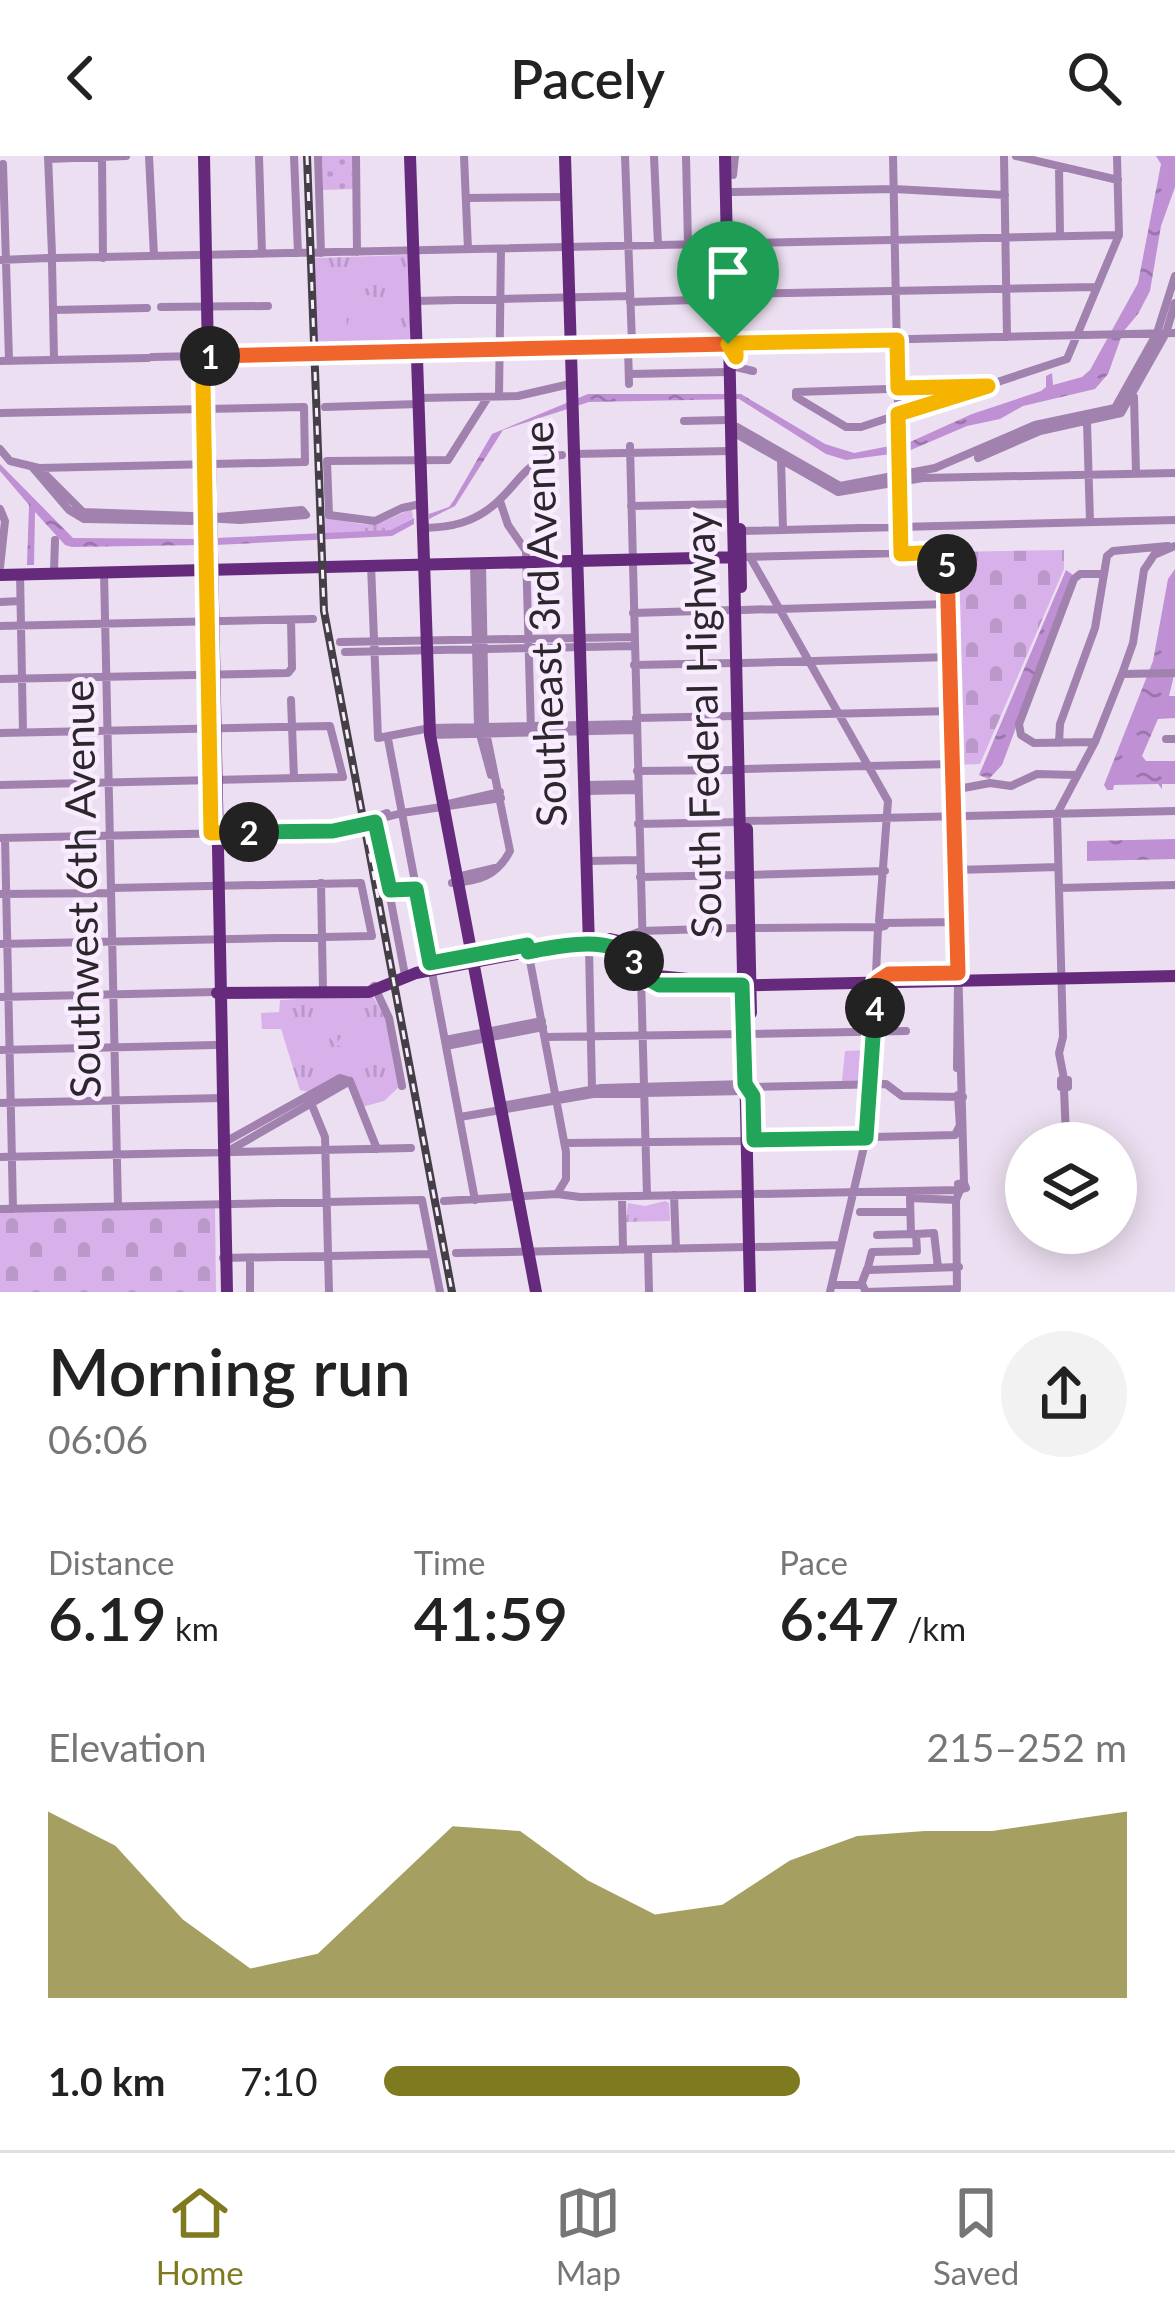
<!DOCTYPE html>
<meta charset="utf-8">
<style>
body{margin:0;font-family:Lato,sans-serif;background:#f2f2f2;color:#222;height:100vh;display:flex;flex-direction:column;font-size:45px;white-space:nowrap}
*{box-sizing:border-box;margin:0}
p{font-size:39px;color:#767676}
.icon{flex:none;width:66px;height:66px;fill:none;stroke:currentColor;stroke-width:2;stroke-linecap:round;stroke-linejoin:round}
.map{position:relative;height:1136px;overflow:hidden}
.sheet{display:flex;flex-direction:column;background:#fff;flex:1}
.sheet>*{flex:none}
.buttons{position:absolute;left:1005px;top:966px;display:grid;gap:24px}
.buttons a{display:grid;place-items:center;width:132px;height:132px;border-radius:50%;background:#fff;box-shadow:0 6px 30px #0003;font-size:60px}
.pin{position:absolute;display:grid;place-items:center;width:102px;height:102px;color:#fff;margin:-123px -51px;border-radius:50% 50% 50% 0;rotate:-45deg;box-shadow:0 0 12px #0007}
.pin .icon{rotate:45deg}
.km{position:absolute;width:60px;height:60px;margin:-30px;border-radius:50%;background:#222;color:#fff;font-size:33px;line-height:60px;text-align:center}
.round{display:grid;place-items:center;flex:none;width:126px;height:126px;border-radius:63px;background:#f2f2f2}
.head{display:flex;align-items:center;justify-content:space-between;height:204px;padding:0 48px}
h1{font-size:66px;font-weight:600;line-height:90px}
.stats{display:grid;grid-template-columns:repeat(3,1fr);gap:18px;height:204px;padding:12px 48px}
.stats div{display:grid;align-content:center}
.stats b{font-size:60px;font-weight:600}
.stats small{font-size:33px;font-weight:400}
.stats p{font-size:33px}
.chart{height:336px;padding:24px 48px}
.chart p{display:flex;justify-content:space-between}
.chart svg{width:100%;height:216px;margin-top:12px;fill:#7f791f;opacity:.7}
ul{padding:0 48px;list-style:none;font-size:39px}
li{display:grid;grid-template-columns:192px 144px 1fr;align-items:center;height:90px}
li i{height:30px;border-radius:15px;background:#7f791f}
header{display:flex;justify-content:space-between;align-items:center;height:156px;padding:0 48px;background:#fff;font-size:54px;font-weight:600}
.dock{display:flex;justify-content:space-around;align-items:center;height:168px;border-top:3px solid #e0e0e0;background:#fff;font-size:33px;color:#767676}
.dock a{display:grid;justify-items:center;gap:6px}
.dock .on{color:#7f791f}
.map>svg:first-child{display:block}
</style>
<header><svg class="icon" aria-label="back" viewBox="0 0 24 24"><path d="M15 5l-7 7 7 7"/></svg>Pacely<svg class="icon" aria-label="search" viewBox="0 0 24 24"><circle cx="10" cy="10" r="6"/><path d="M15 15l6 6"/></svg></header>
<div class="map">
<svg width="1175" height="1136" viewBox="0 0 1175 1136">
<defs>
<pattern id="grass-dots" width="8" height="8" patternUnits="userSpaceOnUse" patternTransform="scale(3)"><rect width="8" height="8" fill="#d9b1ea"/><path d="M2 2h.1M6 6h.1" fill="none" stroke="#ba98c9" stroke-width="1.8" stroke-linecap="round"/></pattern>
<pattern id="cemetery-stones" width="16" height="16" patternUnits="userSpaceOnUse" patternTransform="scale(3)"><rect width="16" height="16" fill="#d9b1ea"/><path d="M2 7V4a2 2 0 0 1 4 0v3zM10 15v-3a2 2 0 0 1 4 0v3z" fill="#ba98c9"/></pattern>
<pattern id="park-tufts" width="24" height="20" patternUnits="userSpaceOnUse" patternTransform="scale(3)"><rect width="24" height="20" fill="#d9b1ea"/><path d="M3 7l-1-3M5 7V3M7 7l1-3M15 17l-1-3M17 17v-4M19 17l1-3" fill="none" stroke="#ba98c9"/></pattern>
<pattern id="water-ripples" width="26" height="14" patternUnits="userSpaceOnUse" patternTransform="scale(3)"><rect width="26" height="14" fill="#bf90d3"/><path d="M2 4q2-2 4 0t4 0M15 11q2-2 4 0t4 0" fill="none" stroke="#9b76ac"/></pattern>
</defs>
<rect width="100%" height="100%" fill="#ecdff1"/>
<!-- grass -->
<path fill="url(#grass-dots)" d="M 322,0 L 352,0 L 353,33 L 323,34 Z"/>
<!-- cemetery -->
<path fill="url(#cemetery-stones)" d="M 1064,394 L 1064,413 L 980,608 L 954,609 L 949,396 Z
M 215,1052 L 216,1136 L 0,1136 L 0,1056 Z"/>
<!-- park -->
<path fill="url(#park-tufts)" d="M 408,99 L 411,192 L 317,195 L 314,102 Z
M 408,354 L 412,354 L 413,362 L 391,375 L 325,380 L 324,360 C 368,369 366,375 408,354 Z
M 372,839 L 385,861 L 400,930 L 384,945 L 362,951 L 352,922 L 309,936 L 300,934 L 281,873 L 262,873 L 261,857 L 279,856 L 280,844 Z
M 867,894 L 865,925 L 842,925 L 845,895 Z
M 665,1045 L 669,1047 L 670,1065 L 626,1066 L 628,1047 L 645,1050 Z"/>
<!-- garden -->
<path fill="#d9b1ea" d="M 373,114 L 373,132 L 320,135 L 320,116 Z
M 372,139 L 373,172 L 349,173 L 348,140 Z
M 346,140 L 347,174 L 327,174 L 326,141 Z
M 326,847 L 333,857 L 339,849 L 352,859 L 333,885 L 320,875 L 325,868 L 314,861 L 315,850 Z
M 356,861 L 369,870 L 350,897 L 336,888 Z"/>
<!-- water -->
<path fill="url(#water-ripples)" d="M 1156,0 L 1175,0 L 1175,31 L 1161,70 L 1150,135 L 1138,158 L 1123,176 L 1108,218 L 1095,233 L 1023,250 L 1000,263 L 967,270 L 906,296 L 846,304 L 826,298 L 739,243 L 589,246 L 503,274 L 455,350 L 429,363 L 429,358 L 449,351 L 454,344 L 492,278 L 588,238 L 741,238 L 825,288 L 854,297 L 910,286 L 972,258 L 1041,235 L 1046,231 L 1046,220 L 1052,217 L 1053,229 L 1082,221 L 1090,214 L 1138,127 L 1161,8 Z
M 0,308 L 73,382 L 201,383 L 201,389 L 72,391 L 65,389 L 35,356 L 34,409 L 27,409 L 29,349 L 0,315 Z
M 414,362 L 414,368 L 392,380 L 216,389 L 216,382 L 391,374 Z
M 1175,413 L 1175,515 L 1169,540 L 1175,540 L 1175,562 L 1158,563 L 1142,600 L 1146,605 L 1175,605 L 1175,628 L 1162,628 L 1162,633 L 1158,628 L 1114,629 L 1113,634 L 1107,634 L 1104,629 L 1153,505 L 1168,423 Z
M 1066,414 L 1073,419 L 1002,609 L 989,623 L 979,619 Z
M 1175,683 L 1175,703 L 1087,705 L 1087,685 Z"/>
<g fill="none" stroke-linecap="round" stroke-linejoin="round">
<!-- minor -->
<path stroke="#a181ae" stroke-width="8" d="M 48,0 L 52,98
M 102,0 L 103,102
M 149,0 L 154,100
M 259,0 L 262,98
M 294,0 L 298,97
M 318,0 L 321,97
M 356,0 L 357,96
M 464,0 L 468,93
M 625,0 L 632,187 L 628,191 L 629,228
M 654,0 L 658,89
M 686,0 L 688,88
M 893,0 L 901,398
M 1004,0 L 1007,181
M 1016,0 L 1118,24
M 48,3 L 126,0
M 3,8 L 9,204
M 1059,11 L 1060,79
M 733,19 L 735,0
M 733,36 L 894,33 L 1005,39
M 466,42 L 566,41
M 55,102 L 1119,79
M 0,104 L 48,102
M 52,105 L 54,203
M 735,138 L 1096,131
M 415,145 L 630,140
M 630,146 L 727,143
M 161,151 L 268,150
M 53,154 L 147,152
M 736,187 L 1175,177
M 152,201 L 728,188
M 0,205 L 148,202
M 736,211 L 753,215
M 629,218 L 729,216
M 796,236 L 796,241 L 846,271 L 861,271 L 1067,203 L 1119,79 L 1117,0
M 796,236 L 980,230
M 499,240 L 501,93
M 1134,241 L 1136,317
M 419,242 L 518,240 L 570,228
M 325,251 L 418,248
M 0,257 L 304,251 L 305,306 L 39,312 L 10,305 L 0,293
M 684,265 L 729,264
M 1087,266 L 1090,366
M 737,271 L 840,330 L 935,312 L 1035,269 L 1115,252 L 1157,177 L 1175,120
M 738,279 L 838,336 L 923,322 L 1175,317
M 630,290 L 643,799
M 573,298 L 730,295
M 978,302 L 1040,275 L 1121,257 L 1166,177 L 1175,147
M 781,303 L 783,374
M 33,312 L 69,354 L 84,363 L 192,365 L 192,360 L 83,356 L 40,313
M 500,345 L 508,369 L 526,395 L 531,576
M 421,348 L 402,352 L 375,365 L 329,359 L 327,305 L 448,304 L 488,241
M 631,350 L 731,348
M 0,353 L 5,365 L 0,411
M 302,354 L 306,359 L 240,364 L 205,362 Z
M 424,372 C 452,371 473,367 495,348 C 519,328 526,302 562,299
M 741,375 L 1175,364
M 742,401 L 941,396 L 947,400 L 964,1027
M 750,401 L 888,645 L 879,765 L 885,770 L 878,772 L 876,818
M 474,408 L 478,571 L 491,619
M 371,409 L 378,582 L 430,572 L 636,568
M 54,415 L 55,384
M 104,416 L 118,1051
M 20,417 L 23,576
M 0,446 L 20,445
M 742,454 L 948,448
M 633,457 L 734,454
M 0,470 L 313,463
M 340,486 L 634,481
M 345,496 L 634,490
M 743,507 L 950,501
M 634,509 L 735,507
M 1122,518 L 1175,517
M 0,523 L 288,517 L 292,512 L 291,464
M 291,544 L 294,622
M 744,560 L 951,555
M 636,562 L 736,560
M 0,577 L 330,570 L 343,621 L 0,629
M 430,579 L 636,574
M 388,583 L 475,1044
M 1166,583 L 1175,583
M 1094,586 L 1034,587 L 1021,579 L 1019,568 L 1074,423 L 1080,418 L 1104,418
M 1059,587 L 1060,568 L 1095,472 L 1107,400 L 1113,395 L 1168,390
M 745,613 L 952,608
M 637,615 L 737,614
M 585,629 L 637,628
M 953,634 L 990,627 L 1011,630 L 1037,618 L 1077,619
M 586,635 L 637,634
M 444,649 L 500,636
M 402,657 L 501,642
M 375,662 L 405,819
M 747,665 L 1175,655
M 638,668 L 739,666
M 350,670 L 387,657
M 0,682 L 333,675 L 402,657
M 5,682 L 13,1053
M 587,705 L 639,704
M 955,714 L 1058,711
M 748,719 L 885,715
M 457,721 L 495,712
M 640,721 L 739,719
M 321,727 L 323,837
M 452,727 C 479,725 497,720 510,695 L 485,571 L 482,408
M 1059,732 L 1175,729
M 0,738 L 111,737
M 884,767 L 956,766
M 749,772 L 876,771
M 623,782 L 641,775 L 739,772
M 0,788 L 372,780 L 361,727 L 111,732
M 527,789 L 566,996 L 566,1023 L 557,1038
M 589,792 L 592,933
M 641,820 L 647,1040
M 374,830 L 389,862 L 402,930
M 0,841 L 215,836
M 752,878 L 906,875
M 545,881 L 743,878
M 445,884 L 542,865
M 446,890 L 543,871
M 0,894 L 216,889
M 957,912 L 958,826
M 1064,923 L 1059,897 L 1063,881 L 1057,658 L 1095,586 L 1122,518 L 1133,487 L 1144,414 L 1154,399 L 1175,390
M 1061,924 L 1068,924 L 1068,931 L 1061,931 Z
M 350,925 L 377,993
M 753,931 L 886,928 L 902,940 L 963,941
M 1064,933 L 1066,981
M 958,939 L 960,972
M 309,942 L 325,981 L 329,1136
M 0,947 L 222,942
M 501,950 L 601,932 L 745,928
M 460,961 L 593,938 L 745,935
M 754,984 L 955,979 L 960,969
M 225,986 L 340,922 L 350,925
M 565,987 L 747,985
M 230,994 L 350,925
M 0,1001 L 411,992
M 964,1027 L 966,1032 L 959,1034 L 958,1028 Z
M 756,1038 L 959,1034
M 674,1039 L 676,1093
M 622,1041 L 623,1094
M 444,1045 L 557,1038 L 580,1041 L 746,1038
M 0,1053 L 422,1044 L 440,1136
M 860,1056 L 910,1056
M 911,1078 L 910,1042 L 956,1044
M 877,1079 L 914,1078
M 757,1091 L 841,1089
M 648,1094 L 649,1136
M 456,1097 L 748,1091
M 223,1102 L 431,1098
M 250,1102 L 250,1136
M 938,1112 L 934,1077 L 916,1078 L 917,1095 L 872,1096 L 868,1111 L 869,1114 L 959,1111
M 862,1128 L 866,1136 L 957,1133 L 956,1044 L 960,1034
M 832,1129 L 861,1129 L 867,1113
M 830,1136 L 866,982 L 877,826"/>
<!-- major -->
<path stroke="#662a7c" stroke-width="12" d="M 204,0 L 227,1136
M 410,0 L 430,579 L 536,1136
M 565,0 L 589,790
M 725,0 L 750,1136
M 740,373 L 741,431
M 0,419 L 739,401
M 747,673 L 751,857
M 610,783 L 629,787 L 658,820 L 688,823
M 217,837 L 369,836 L 416,817 L 553,791 L 621,791 L 648,823 L 670,831 L 1175,820"/>
<defs>
<path id="rail" d="M 307,0 L 324,455 L 452,1136"/>
</defs>
<!-- rail casing -->
<use href="#rail" stroke="#443f47" stroke-width="8"/>
<!-- rail -->
<use href="#rail" stroke="#f9ecff" stroke-width="3" stroke-dasharray="9" stroke-linecap="butt"/>
</g>
<g fill="none" stroke-linecap="round" stroke-linejoin="round">
<defs>
<path id="split-1" d="M 210,200 L 728,188"/>
<path id="split-2" d="M 210,200 L 203,206 L 203,226 L 211,677 L 249,676"/>
<path id="split-3" d="M 249,676 L 333,675 L 375,666 L 390,734 L 416,733 L 430,807 L 527,789 L 528,796 C 559,790 613,778 634,805"/>
<path id="split-4" d="M 634,805 L 648,823 L 659,829 L 742,829 L 745,928 L 753,940 L 754,984 L 866,982 L 875,852"/>
<path id="split-5" d="M 875,852 L 877,826 L 889,818 L 958,817 L 947,408"/>
<path id="split-6" d="M 728,188 L 736,201 L 736,187 L 897,184 L 898,232 L 988,230 L 898,258 L 901,398 L 941,396 L 946,400 L 947,408"/>
</defs>
<!-- split-1 casing -->
<use href="#split-1" stroke="#fff" stroke-width="24"/>
<!-- split-2 casing -->
<use href="#split-2" stroke="#fff" stroke-width="24"/>
<!-- split-3 casing -->
<use href="#split-3" stroke="#fff" stroke-width="24"/>
<!-- split-4 casing -->
<use href="#split-4" stroke="#fff" stroke-width="24"/>
<!-- split-5 casing -->
<use href="#split-5" stroke="#fff" stroke-width="24"/>
<!-- split-6 casing -->
<use href="#split-6" stroke="#fff" stroke-width="24"/>
<!-- split-1 -->
<use href="#split-1" stroke="#f0652b" stroke-width="15"/>
<!-- split-2 -->
<use href="#split-2" stroke="#f5b400" stroke-width="15"/>
<!-- split-3 -->
<use href="#split-3" stroke="#22a559" stroke-width="15"/>
<!-- split-4 -->
<use href="#split-4" stroke="#22a559" stroke-width="15"/>
<!-- split-5 -->
<use href="#split-5" stroke="#f0652b" stroke-width="15"/>
<!-- split-6 -->
<use href="#split-6" stroke="#f5b400" stroke-width="15"/>
</g>
<g text-anchor="middle" stroke-width="9" stroke-linejoin="round" paint-order="stroke">
<!-- street labels -->
<g font-size="42" fill="#2b272d" stroke="#f9ecff">
<text transform="translate(545 468) rotate(-92)" y="15">Southeast 3rd Avenue</text>
<text transform="translate(703 569) rotate(-91)" y="15">South Federal Highway</text>
<text transform="translate(82 733) rotate(-91)" y="15">Southwest 6th Avenue</text>
</g>
</g>
</svg>
<div class="buttons">
<a><svg class="icon" aria-label="layers" viewBox="0 0 24 24"><path d="M12 4l9 5-9 5-9-5zM3 14l9 5 9-5"/></svg></a>
</div>
<div class="pin" style="left:728px;top:188px;background:#1e9e55"><svg class="icon" aria-label="arrive" viewBox="0 0 24 24"><path d="M6 21V4h12l-3 4 3 4H6"/></svg></div>
<b class="km" style="left:210px;top:200px">1</b>
<b class="km" style="left:249px;top:676px">2</b>
<b class="km" style="left:634px;top:805px">3</b>
<b class="km" style="left:875px;top:852px">4</b>
<b class="km" style="left:947px;top:408px">5</b>
</div>
<section class="sheet">
<div class="head"><div><h1>Morning run</h1><p>06:06</p></div><a class="round"><svg class="icon" aria-label="share" viewBox="0 0 24 24"><path d="M12 15V3M7 8l5-5 5 5M5 13v7h14v-7"/></svg></a></div>
<div class="stats">
<div><p>Distance</p><b>6.19<small> km</small></b></div>
<div><p>Time</p><b>41:59</b></div>
<div><p>Pace</p><b>6:47<small> /km</small></b></div>
</div>
<div class="chart"><p><span>Elevation</span>215–252 m</p>
<svg viewBox="0 0 160 44" preserveAspectRatio="none"><path d="M0 44V6L10 13L20 28L30 38L40 35L50 22L60 9L70 10L80 20L90 27L100 25L110 16L120 11L130 10L140 10L150 8L160 6V44z"/></svg>
</div>
<ul>
<li><b>1.0 km</b>7:10<i style="width:56%"></i></li>
</ul>
</section>
<nav class="dock">
<a class="on"><svg class="icon" aria-label="home" viewBox="0 0 24 24"><path d="M3 11l9-7 9 7M6 9v11h12V9"/></svg>Home</a>
<a><svg class="icon" aria-label="map" viewBox="0 0 24 24"><path d="M3 6l6-2 6 2 6-2v14l-6 2-6-2-6 2zM9 4v14M15 6v14"/></svg>Map</a>
<a><svg class="icon" aria-label="saved" viewBox="0 0 24 24"><path d="M7 4h10v16l-5-4-5 4z"/></svg>Saved</a>
</nav>
